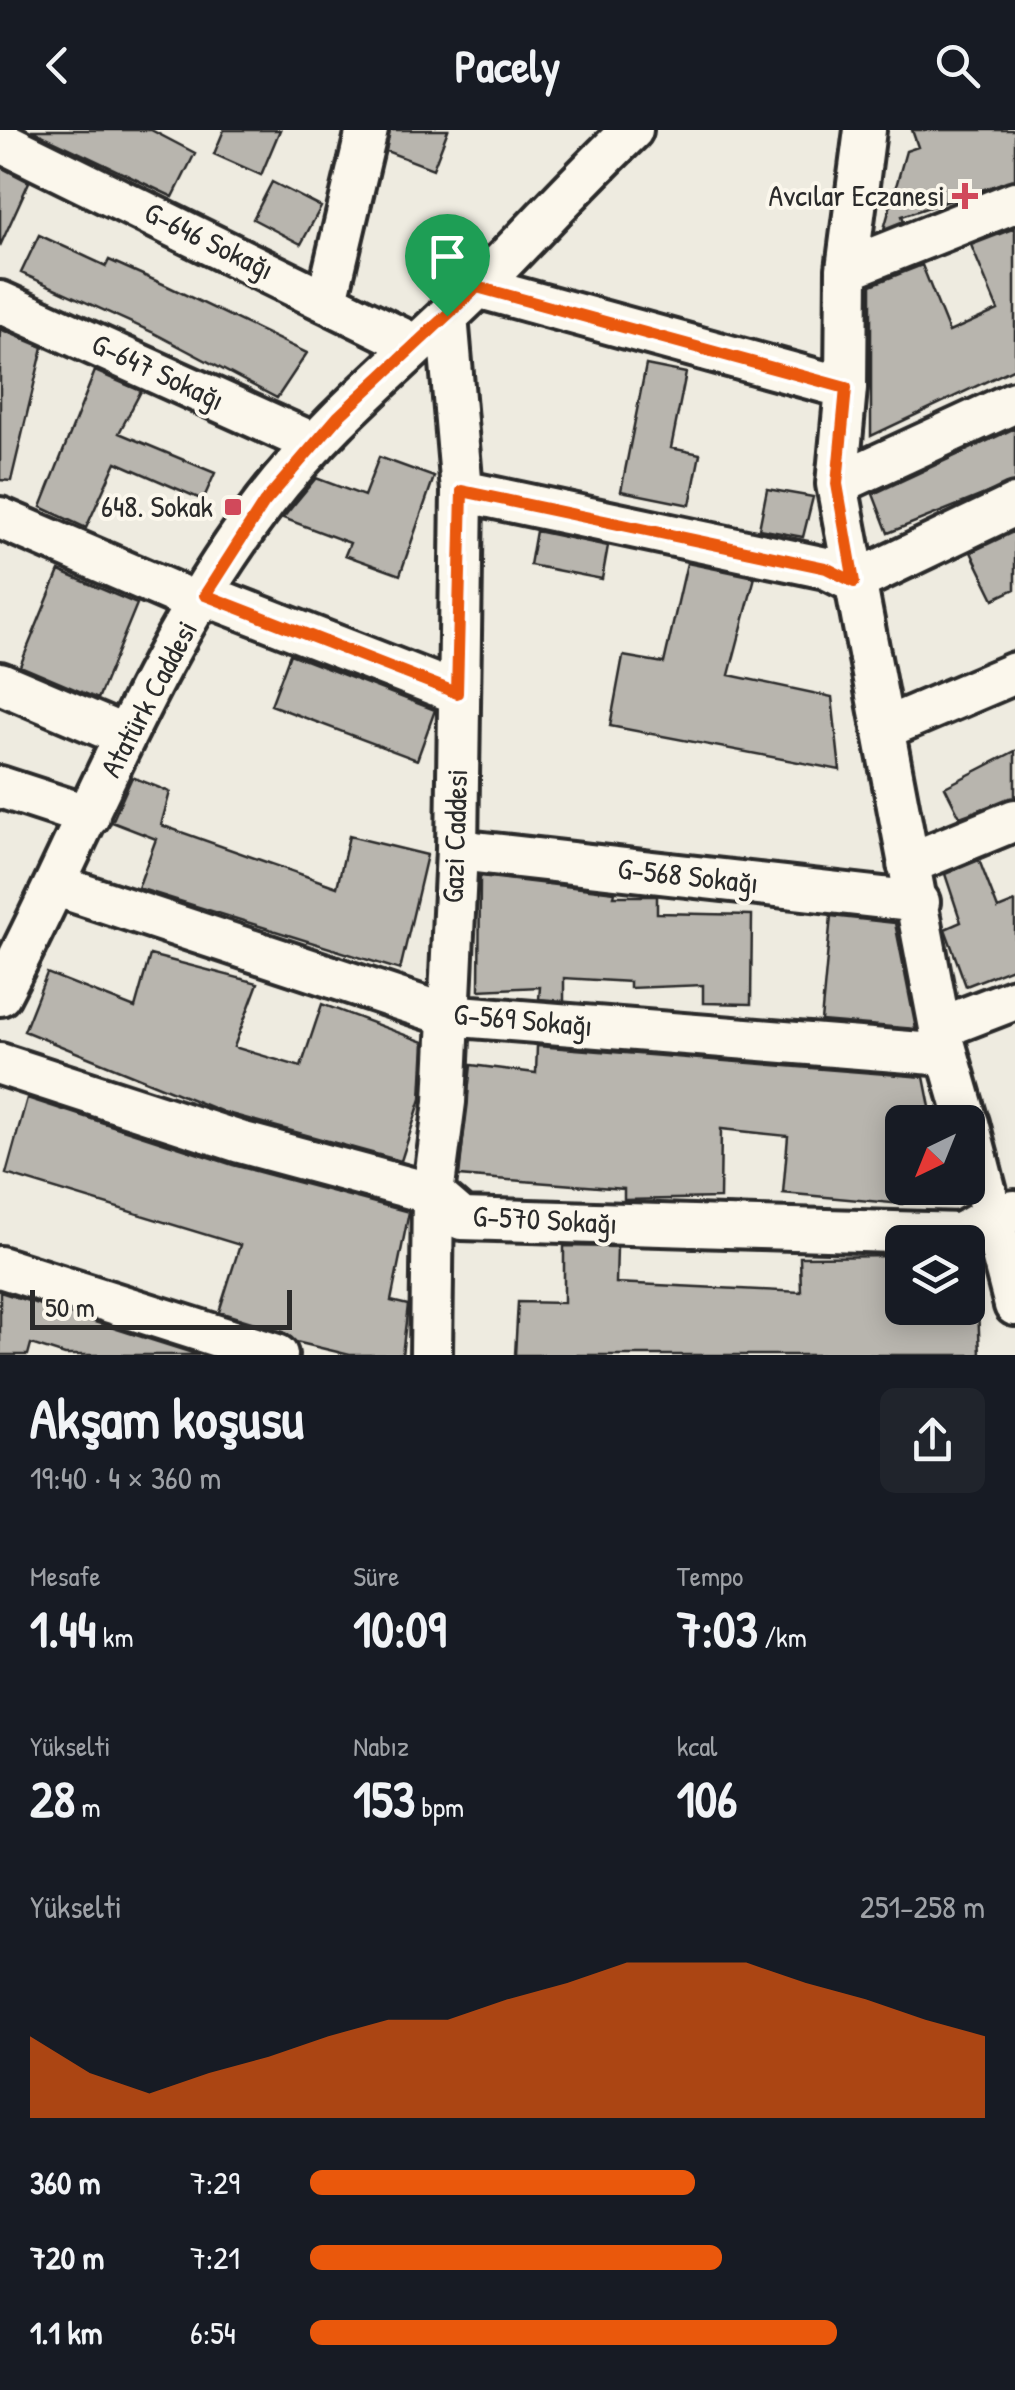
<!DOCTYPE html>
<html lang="tr">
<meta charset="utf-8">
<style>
body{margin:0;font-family:"Patrick Hand",sans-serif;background:#20242c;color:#f1f3f6;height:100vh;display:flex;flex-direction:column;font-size:38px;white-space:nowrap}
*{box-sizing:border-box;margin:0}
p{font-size:32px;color:#9ea1a6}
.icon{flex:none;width:55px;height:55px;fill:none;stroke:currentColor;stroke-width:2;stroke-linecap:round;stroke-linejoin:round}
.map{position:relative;height:1225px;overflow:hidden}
.sheet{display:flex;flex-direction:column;background:#171b24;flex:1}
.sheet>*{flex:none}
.needle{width:65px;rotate:223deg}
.tools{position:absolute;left:885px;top:975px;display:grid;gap:20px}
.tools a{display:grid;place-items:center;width:100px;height:100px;border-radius:15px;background:#171b24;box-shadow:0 5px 25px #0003;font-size:50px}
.scale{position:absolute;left:30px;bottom:25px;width:262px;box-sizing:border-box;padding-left:10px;border:5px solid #2b2b2b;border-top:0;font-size:28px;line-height:35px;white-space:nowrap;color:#2b2b2b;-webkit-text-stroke:8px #fbf7ec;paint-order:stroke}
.pin{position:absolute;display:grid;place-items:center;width:85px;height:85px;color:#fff;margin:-102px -42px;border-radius:50% 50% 50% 0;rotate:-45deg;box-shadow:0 0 10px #0007}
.pin .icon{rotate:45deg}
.round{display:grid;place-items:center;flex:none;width:105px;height:105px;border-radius:15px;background:#20242c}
.head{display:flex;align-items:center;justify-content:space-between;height:170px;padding:0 30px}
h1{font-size:55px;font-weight:700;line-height:75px}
.stats{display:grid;grid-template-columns:repeat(3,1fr);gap:15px;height:170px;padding:10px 30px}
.stats div{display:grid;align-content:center}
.stats b{font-size:50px;font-weight:700}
.stats small{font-size:28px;font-weight:400}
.stats p{font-size:28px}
.chart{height:280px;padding:20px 30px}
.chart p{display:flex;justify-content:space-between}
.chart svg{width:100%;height:180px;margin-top:10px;fill:#ea580c;opacity:.7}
ul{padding:0 30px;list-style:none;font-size:32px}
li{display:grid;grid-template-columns:160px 120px 1fr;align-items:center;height:75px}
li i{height:25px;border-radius:12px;background:#ea580c}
header{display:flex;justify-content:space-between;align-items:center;height:130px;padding:0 30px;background:#171b24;font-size:45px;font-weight:700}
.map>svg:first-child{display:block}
</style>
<header><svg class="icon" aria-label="back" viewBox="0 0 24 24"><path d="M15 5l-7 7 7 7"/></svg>Pacely<svg class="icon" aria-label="search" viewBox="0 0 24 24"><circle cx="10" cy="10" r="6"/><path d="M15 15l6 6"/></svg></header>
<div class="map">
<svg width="1015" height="1225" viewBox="0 0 1015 1225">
<rect width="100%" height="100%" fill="#eeebe0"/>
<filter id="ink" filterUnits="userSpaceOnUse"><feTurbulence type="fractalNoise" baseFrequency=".01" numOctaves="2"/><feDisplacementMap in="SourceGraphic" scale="20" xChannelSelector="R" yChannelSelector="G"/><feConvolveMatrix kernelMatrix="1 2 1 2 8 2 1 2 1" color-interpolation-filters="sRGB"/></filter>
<g filter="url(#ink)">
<!-- building -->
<path fill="#b8b5ae" stroke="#2b2b2b" stroke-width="2.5" d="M 31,0 L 151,0 L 195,23 L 173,67 Z
M 224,0 L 280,0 L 261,45 L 214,24 Z
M 390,0 L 448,0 L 433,39 L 386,21 Z
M 912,0 L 1015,0 L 1015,49 L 902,86 L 904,91 L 884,99 L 906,21 L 918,17 Z
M 0,37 L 29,52 L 0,116 Z
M 272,52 L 321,77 L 301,114 L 253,89 Z
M 1015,98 L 1015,238 L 871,306 L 871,155 L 922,135 L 949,202 L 998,180 L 971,115 Z
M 39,105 L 106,136 L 109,130 L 163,154 L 307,223 L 277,268 L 152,202 L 21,143 Z
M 0,199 L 43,217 L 11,351 L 0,350 Z
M 646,235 L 686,243 L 671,318 L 700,324 L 690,375 L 621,361 Z
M 95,241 L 141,261 L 119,303 L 215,343 L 203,370 L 116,332 L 86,398 L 41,377 Z
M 1015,298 L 1015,352 L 888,403 L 873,364 Z
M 379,327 L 434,347 L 400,445 L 345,425 L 350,413 L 283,388 L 316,348 L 364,366 Z
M 767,359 L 813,367 L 803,407 L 759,399 Z
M 536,401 L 608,416 L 602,449 L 530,435 Z
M 1015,401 L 1015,459 L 994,469 L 971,422 Z
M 687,433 L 755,447 L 729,545 L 832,567 L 840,640 L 610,596 L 623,526 L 664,533 Z
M 59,441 L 137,474 L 98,569 L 20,536 Z
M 290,524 L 435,580 L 417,630 L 271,575 Z
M 1015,621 L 1015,667 L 960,687 L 945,657 Z
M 132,647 L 170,662 L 161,695 L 337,757 L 349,706 L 427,725 L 400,840 L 138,758 L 156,709 L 112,692 Z
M 979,730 L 998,779 L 1015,772 L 1015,837 L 966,856 L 945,799 L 961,792 L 945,744 Z
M 480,746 L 615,762 L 614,766 L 657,766 L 657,783 L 752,785 L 751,874 L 703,873 L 703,855 L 630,858 L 630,852 L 564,848 L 564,871 L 539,869 L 540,857 L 479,860 Z
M 831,786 L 895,793 L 916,899 L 821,891 Z
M 150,825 L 258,853 L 234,917 L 301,937 L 322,874 L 424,912 L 421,969 L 401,1031 L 223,982 L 24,901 L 47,843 L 135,878 Z
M 537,916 L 924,947 L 933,992 L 902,992 L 902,1074 L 783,1063 L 788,1006 L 721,999 L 720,1068 L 624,1070 L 624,1059 L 459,1046 L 471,935 L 536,943 Z
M 27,968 L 233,1035 L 409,1082 L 391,1171 L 408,1175 L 402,1225 L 350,1225 L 296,1212 L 284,1202 L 219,1182 L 240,1115 L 6,1044 Z
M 564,1116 L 617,1117 L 616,1153 L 801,1162 L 800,1127 L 902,1126 L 902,1178 L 978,1178 L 980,1225 L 515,1225 L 518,1172 L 564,1173 Z
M 0,1162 L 199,1225 L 65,1225 L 31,1214 L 28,1225 L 0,1225 Z"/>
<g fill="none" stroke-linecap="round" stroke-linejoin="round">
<defs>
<path id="minor" d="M 865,0 L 847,139 L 846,258 L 837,354 L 940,898 L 967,992
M 0,11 L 415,215
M 847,139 L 1015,72
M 477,157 L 846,258
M 327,170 L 367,0
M 0,172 L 315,314
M 837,354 L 1015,272
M 462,361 L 826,438 L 854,452 L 1015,375
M 0,388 L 200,474
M 205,465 L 457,563
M 0,553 L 125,606
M 883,599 L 1015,543
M 0,657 L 89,686
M 457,720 L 919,772
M 908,734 L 1015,690
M 57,756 L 447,885 L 947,925
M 0,865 C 86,701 151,520 265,372 C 327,291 406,228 478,157 C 530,105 579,50 632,0
M 940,898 L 1015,869
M 0,934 L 240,1012 L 433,1064 L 462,1089 L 961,1104 L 993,1085 L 1015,1081
M 968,993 L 1015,1175
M 0,1137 L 277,1225
M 431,1225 L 433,1064 L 445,972 L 457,720 L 462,361 L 447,186"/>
</defs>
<!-- minor casing -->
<use href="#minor" stroke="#2b2b2b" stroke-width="48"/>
<!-- minor -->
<use href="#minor" stroke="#fbf7ec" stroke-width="40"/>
</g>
</g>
<g fill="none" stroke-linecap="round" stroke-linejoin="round" filter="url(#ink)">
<defs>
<path id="route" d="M 477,157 L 846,258 L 837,354 L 854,452 L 826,438 L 462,361 L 457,563 L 205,465 L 264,373 L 338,287 Z"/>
</defs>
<!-- route casing -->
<use href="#route" stroke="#fff" stroke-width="20"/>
<!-- route -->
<use href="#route" stroke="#ea580c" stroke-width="12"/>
</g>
<!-- markers -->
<g fill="#d1495b" stroke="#fbf7ec" stroke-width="4">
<path d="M960 51h10v10h10v10h-10v10h-10v-10h-10v-10h10z"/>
<rect x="223" y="367" width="20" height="20" rx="5"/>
</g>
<g text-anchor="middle" stroke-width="8" stroke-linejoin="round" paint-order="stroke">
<!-- poi labels -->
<g font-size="30" fill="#2b2b2b" stroke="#fbf7ec" text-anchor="end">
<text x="945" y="76">Avcılar Eczanesi</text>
<text x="213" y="387">648. Sokak</text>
</g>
<!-- street labels -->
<g font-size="30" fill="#2b2b2b" stroke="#fbf7ec">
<text transform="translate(209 111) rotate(26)" y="10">G-646 Sokağı</text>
<text transform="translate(158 242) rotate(25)" y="10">G-647 Sokağı</text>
<text transform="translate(149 569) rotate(-62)" y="10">Atatürk Caddesi</text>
<text transform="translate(455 706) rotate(-88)" y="10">Gazi Caddesi</text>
<text transform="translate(688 746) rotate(6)" y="10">G-568 Sokağı</text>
<text transform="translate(523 890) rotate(5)" y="10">G-569 Sokağı</text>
<text transform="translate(545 1090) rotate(3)" y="10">G-570 Sokağı</text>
</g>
</g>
</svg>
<div class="tools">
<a><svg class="needle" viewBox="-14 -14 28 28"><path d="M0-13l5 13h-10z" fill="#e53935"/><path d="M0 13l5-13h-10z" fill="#9ea1a6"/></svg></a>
<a><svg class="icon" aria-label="layers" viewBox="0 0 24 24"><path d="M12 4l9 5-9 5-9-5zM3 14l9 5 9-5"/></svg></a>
</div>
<div class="scale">50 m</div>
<div class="pin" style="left:447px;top:186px;background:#1e9e55"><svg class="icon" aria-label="arrive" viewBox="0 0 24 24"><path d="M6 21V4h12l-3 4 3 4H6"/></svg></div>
</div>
<section class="sheet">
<div class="head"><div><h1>Akşam koşusu</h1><p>19:40 · 4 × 360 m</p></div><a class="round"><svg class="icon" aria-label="share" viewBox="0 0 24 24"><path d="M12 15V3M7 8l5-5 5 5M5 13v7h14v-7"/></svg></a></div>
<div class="stats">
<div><p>Mesafe</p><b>1.44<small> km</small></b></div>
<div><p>Süre</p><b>10:09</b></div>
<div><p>Tempo</p><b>7:03<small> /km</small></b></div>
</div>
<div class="stats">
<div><p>Yükselti</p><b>28<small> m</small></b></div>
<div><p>Nabız</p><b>153<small> bpm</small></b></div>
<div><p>kcal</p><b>106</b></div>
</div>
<div class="chart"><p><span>Yükselti</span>251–258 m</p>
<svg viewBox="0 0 160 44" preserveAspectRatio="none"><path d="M0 44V24L10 33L20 38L30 33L40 29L50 24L60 20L70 20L80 15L90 11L100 6L110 6L120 6L130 11L140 15L150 20L160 24V44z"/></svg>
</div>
<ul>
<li><b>360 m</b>7:29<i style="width:57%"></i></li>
<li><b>720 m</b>7:21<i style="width:61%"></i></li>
<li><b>1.1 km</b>6:54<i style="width:78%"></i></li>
</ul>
</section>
